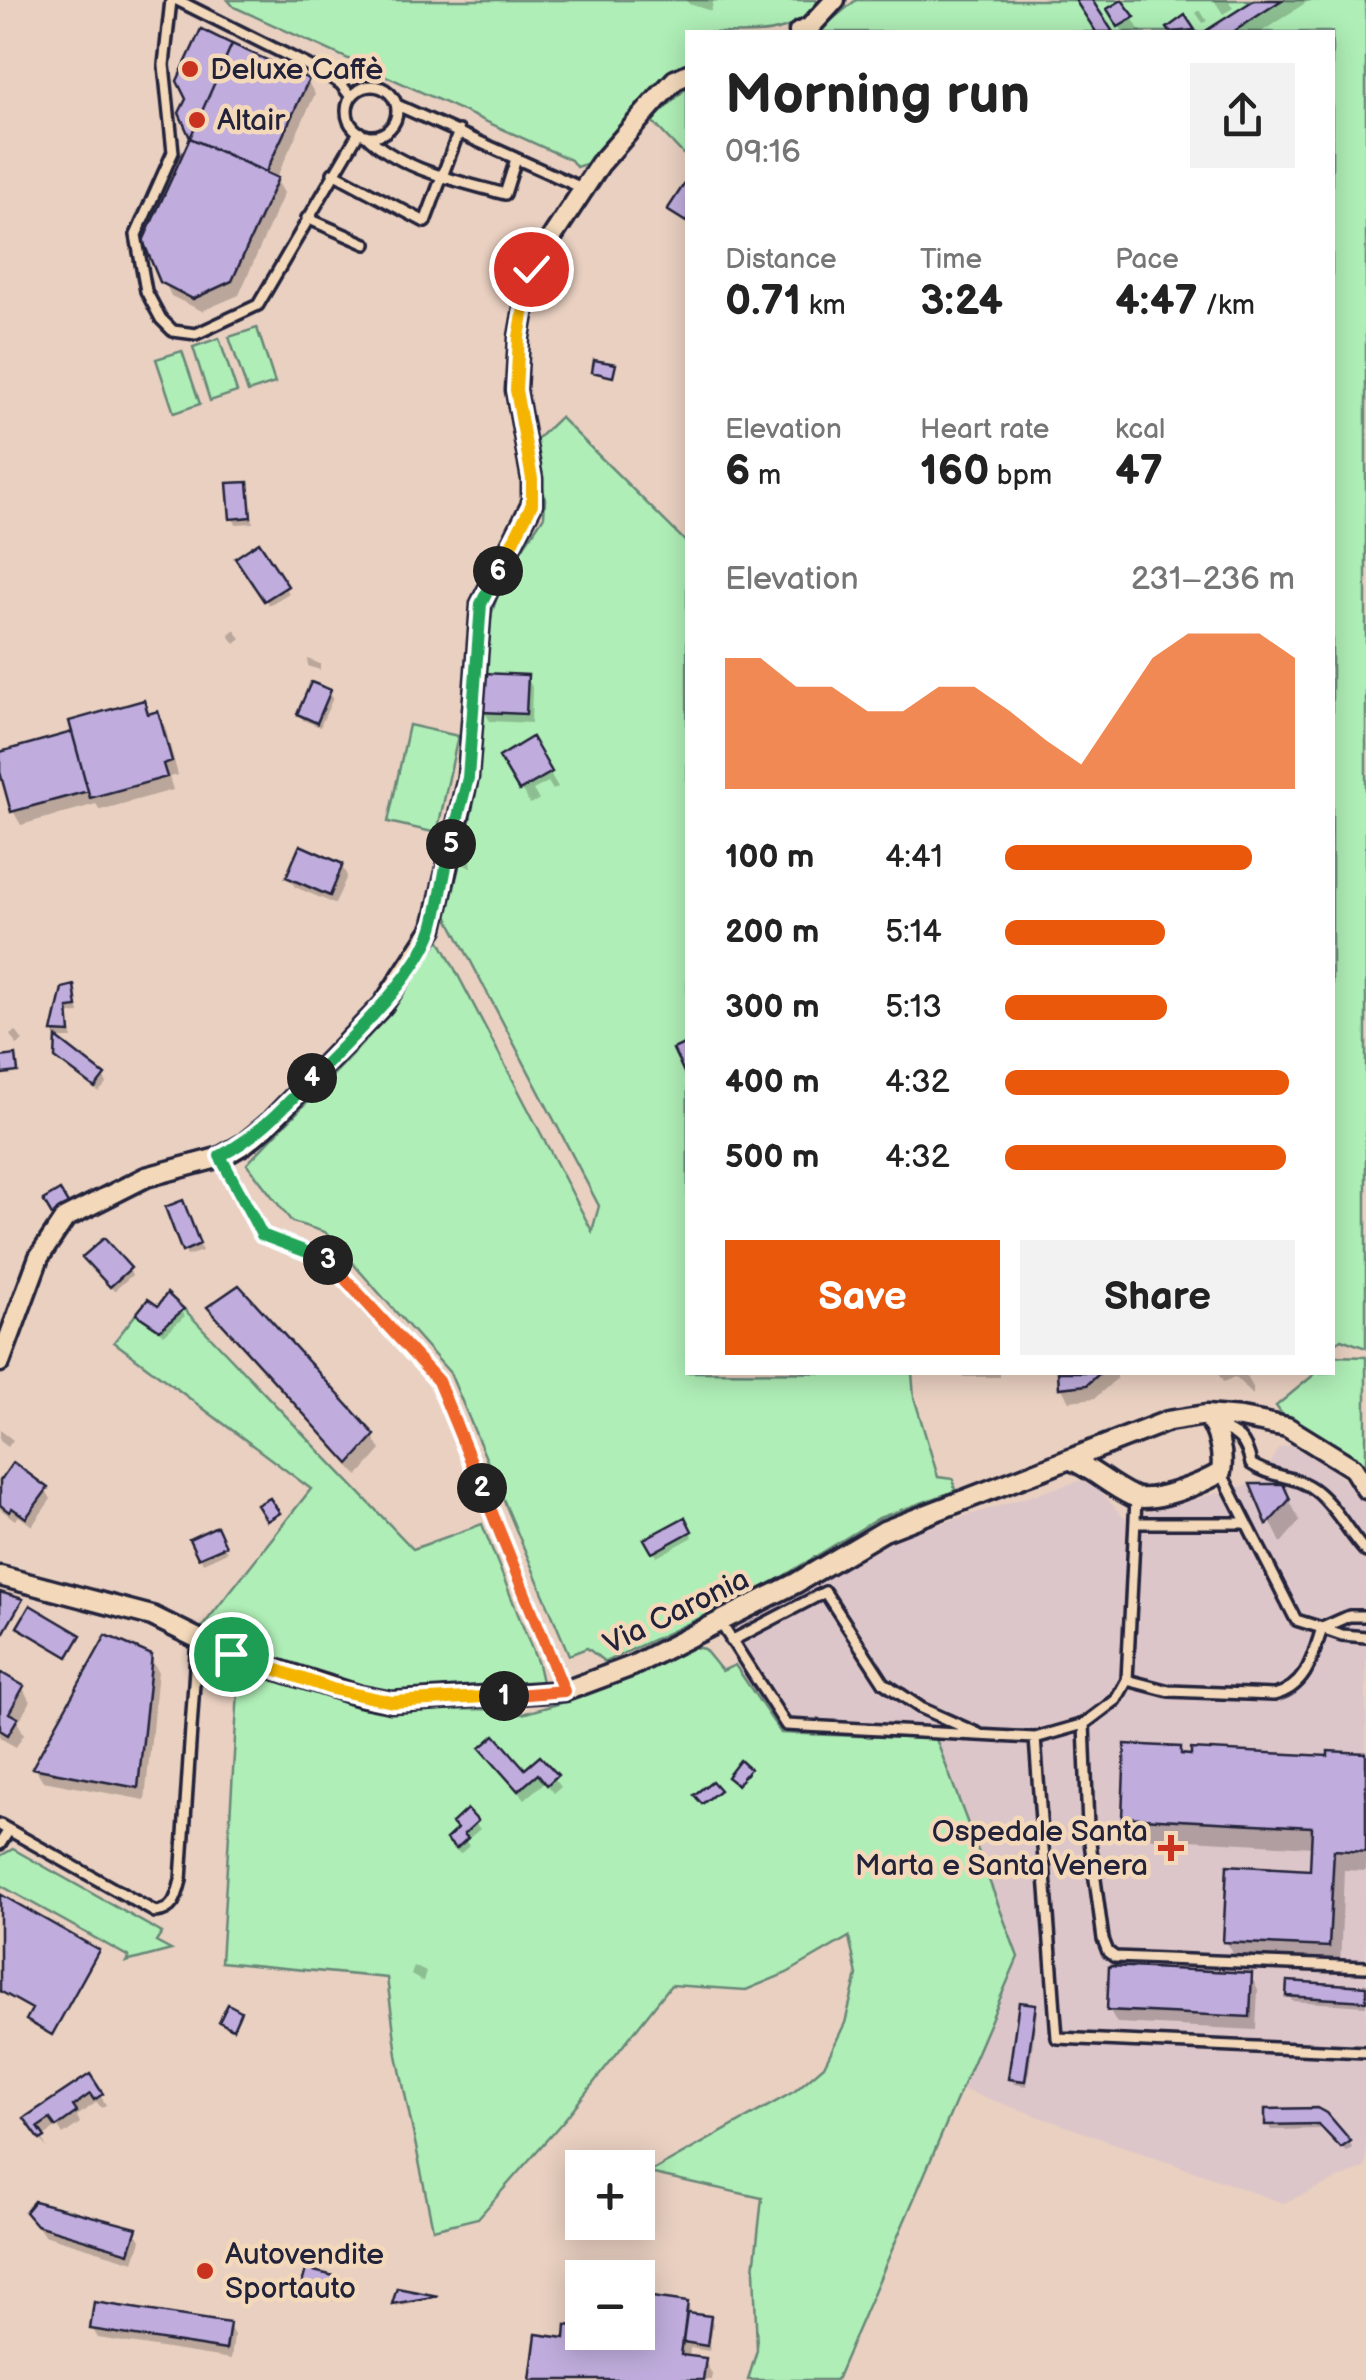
<!DOCTYPE html>
<meta charset="utf-8">
<style>
body{margin:0;font-family:"Balsamiq Sans",sans-serif;background:#f2f2f2;color:#222;height:100vh;display:flex;flex-direction:column;font-size:38px;white-space:nowrap}
*{box-sizing:border-box;margin:0}
p{font-size:32px;color:#767676}
.icon{flex:none;width:55px;height:55px;fill:none;stroke:currentColor;stroke-width:2;stroke-linecap:round;stroke-linejoin:round}
.map{position:relative;flex:1;overflow:hidden}
.details{position:absolute;left:685px;top:30px;width:650px;height:1345px;display:flex;flex-direction:column;background:#fff;border-radius:0px;box-shadow:0 5px 25px #0003}
.details>*{flex:none}
.controls{position:absolute;left:565px;top:2150px;display:grid;gap:20px}
.controls a{display:grid;place-items:center;width:90px;height:90px;border-radius:0px;background:#fff;box-shadow:0 5px 25px #0003;font-size:50px}
.pin{position:absolute;display:grid;place-items:center;width:85px;height:85px;color:#fff;margin:-42px;border:5px solid #fff;border-radius:50%;box-shadow:0 2px 10px #0007}
.km{position:absolute;width:50px;height:50px;margin:-25px;border-radius:50%;background:#222;color:#fff;font-size:28px;line-height:50px;text-align:center}
.round{display:grid;place-items:center;flex:none;width:105px;height:105px;border-radius:0px;background:#f2f2f2}
.headline{display:flex;align-items:center;justify-content:space-between;height:170px;padding:0 40px}
h1{font-size:55px;font-weight:700;line-height:75px}
.figures{display:grid;grid-template-columns:repeat(3,1fr);gap:15px;height:170px;padding:10px 40px}
.figures div{display:grid;align-content:center}
.figures b{font-size:42px;font-weight:700}
.figures small{font-size:28px;font-weight:400}
.figures p{font-size:28px}
.chart{height:280px;padding:20px 40px}
.chart p{display:flex;justify-content:space-between}
.chart svg{width:100%;height:180px;margin-top:10px;fill:#ea580c;opacity:.7}
.cta{display:flex;gap:20px;margin-top:auto;padding:20px 40px}
.cta a{flex:1;height:115px;border-radius:0px;background:#ea580c;color:#fff;font-size:40px;font-weight:700;line-height:115px;text-align:center}
.cta a+a{background:#f2f2f2;color:#222}
ul{padding:0 40px;list-style:none;font-size:32px}
li{display:grid;grid-template-columns:160px 120px 1fr;align-items:center;height:75px}
li i{height:25px;border-radius:12px;background:#ea580c}
.map>svg:first-child{display:block}
</style>
<div class="map">
<svg width="1366" height="2380" viewBox="0 0 1366 2380">
<rect width="100%" height="100%" fill="#e9d0c1"/>
<filter id="ink" filterUnits="userSpaceOnUse"><feTurbulence type="fractalNoise" baseFrequency=".01" numOctaves="2"/><feDisplacementMap in="SourceGraphic" scale="20" xChannelSelector="R" yChannelSelector="G"/><feConvolveMatrix kernelMatrix="1 2 1 2 8 2 1 2 1" color-interpolation-filters="sRGB"/></filter>
<g filter="url(#ink)">
<!-- built -->
<path fill="#ddc6c9" d="M 1300,1443 L 1366,1498 L 1366,2167 L 1283,2203 L 961,2089 L 1017,1957 L 936,1739 L 781,1733 L 735,1665 L 749,1656 L 732,1630 L 897,1537 L 1079,1481 L 1088,1481 L 1100,1491 L 1124,1518 L 1262,1481 L 1278,1448 Z"/>
<!-- green -->
<path fill="#afeeb6" stroke="#688878" stroke-width="2.5" d="M 228,0 L 816,0 L 820,7 C 782,43 737,32 688,32 L 687,67 L 673,73 L 589,163 L 576,167 L 571,160 L 234,7 Z
M 856,0 L 1366,0 L 1366,1348 L 1341,1339 L 1332,1346 L 1332,32 L 817,32 Z
M 687,87 L 687,158 L 652,121 Z
M 257,328 L 275,383 L 248,392 L 229,337 Z
M 219,338 L 237,392 L 210,401 L 193,347 Z
M 182,351 L 200,404 L 174,413 L 156,359 Z
M 560,417 L 687,543 L 688,1372 L 912,1373 L 914,1397 L 938,1477 L 953,1479 L 955,1491 L 879,1518 L 759,1591 L 605,1662 L 587,1648 L 569,1655 L 450,1373 L 325,1232 L 292,1222 L 247,1164 C 312,1094 396,1022 438,937 L 592,1231 L 599,1206 L 445,912 L 491,615 L 504,576 L 544,516 L 545,499 L 535,441 Z
M 409,725 L 458,736 L 437,833 L 388,822 Z
M 184,1309 L 413,1549 L 482,1524 L 538,1664 L 542,1682 L 380,1692 L 244,1649 L 202,1627 L 311,1489 L 114,1342 L 136,1314 L 159,1330 Z
M 1335,1356 L 1366,1357 L 1366,1474 L 1286,1420 L 1276,1406 L 1316,1373 L 1332,1372 Z
M 690,1646 L 704,1649 L 722,1671 L 735,1665 L 781,1733 L 936,1739 L 1018,1957 L 836,2380 L 748,2380 L 757,2350 L 754,2270 L 762,2198 L 649,2173 L 795,2091 L 824,2066 L 845,2023 L 857,1975 L 849,1937 L 787,1973 L 746,1990 L 671,1985 L 565,2119 L 478,2218 L 433,2229 L 397,2055 L 387,1978 L 221,1962 L 239,1675 L 245,1668 L 350,1705 L 395,1710 L 503,1709 L 522,1714 L 579,1698 Z
M 13,1849 L 162,1933 L 156,1942 L 171,1950 L 126,1962 L 129,1957 L 0,1885 L 0,1856 Z"/>
<!-- shadow -->
<path fill="#0003" d="M 686,0 L 714,0 L 711,11 L 689,4 Z
M 1214,0 L 1228,0 L 1233,8 L 1223,14 Z
M 1258,0 L 1310,0 L 1261,32 L 1209,32 Z
M 1123,2 L 1138,28 L 1143,32 L 1123,32 L 1110,10 Z
M 1200,10 L 1207,21 L 1203,23 L 1196,13 Z
M 307,81 L 315,94 L 276,179 L 284,193 L 239,295 L 202,311 L 171,296 L 146,241 L 192,138 Z
M 247,484 L 253,523 L 236,524 L 232,518 Z
M 258,546 L 289,593 L 269,605 L 239,558 Z
M 235,630 L 241,639 L 235,644 L 229,635 Z
M 308,659 L 320,664 L 320,670 L 308,666 Z
M 527,677 L 532,687 L 531,723 L 490,721 L 484,711 Z
M 329,692 L 333,698 L 320,727 L 303,720 L 300,714 Z
M 143,703 L 150,716 L 157,714 L 165,727 L 178,775 L 169,777 L 173,790 L 100,810 L 96,804 L 21,825 L 13,811 L 0,755 L 75,734 Z
M 531,741 L 558,787 L 553,790 L 548,782 L 533,790 L 539,800 L 530,804 L 503,758 Z
M 461,853 L 472,855 L 471,867 L 460,864 Z
M 342,866 L 347,876 L 335,904 L 295,887 L 289,877 Z
M 73,988 L 79,1013 L 69,1014 L 72,1038 L 58,1038 L 54,1032 Z
M 16,1031 L 23,1041 L 17,1045 L 10,1035 Z
M 58,1057 L 103,1077 L 107,1083 L 99,1092 L 62,1064 Z
M 185,1209 L 202,1251 L 187,1256 L 184,1250 Z
M 89,1263 L 129,1269 L 132,1275 L 114,1291 Z
M 210,1308 L 373,1437 L 381,1450 L 358,1476 L 218,1321 Z
M 182,1310 L 185,1316 L 164,1335 L 139,1314 Z
M 960,1372 L 1000,1372 L 1000,1377 L 963,1377 Z
M 1060,1372 L 1116,1372 L 1116,1379 L 1095,1398 L 1069,1401 L 1061,1387 Z
M 1217,1372 L 1244,1372 L 1253,1387 L 1253,1395 L 1235,1377 L 1223,1382 Z
M 0,1430 L 13,1440 L 8,1447 L 0,1441 Z
M 0,1485 L 46,1490 L 51,1499 L 32,1526 L 19,1516 L 15,1520 L 0,1509 Z
M 1282,1486 L 1300,1521 L 1281,1543 L 1254,1487 Z
M 684,1521 L 693,1537 L 657,1557 L 648,1540 Z
M 216,1529 L 227,1552 L 203,1563 L 192,1540 Z
M 0,1594 L 22,1603 L 5,1633 L 0,1632 Z
M 150,1657 L 158,1671 L 145,1800 L 43,1781 L 35,1768 Z
M 0,1675 L 23,1688 L 30,1702 L 18,1723 L 24,1734 L 16,1747 L 0,1738 Z
M 483,1748 L 525,1773 L 540,1759 L 561,1787 L 554,1793 L 545,1782 L 525,1799 Z
M 1180,1749 L 1184,1757 L 1330,1759 L 1366,1755 L 1366,1871 L 1344,1870 L 1340,1967 L 1238,1962 L 1226,1941 L 1312,1872 L 1313,1847 L 1136,1837 L 1124,1817 Z
M 467,1813 L 480,1829 L 466,1841 L 469,1846 L 460,1854 L 452,1845 Z
M 0,1897 L 98,1954 L 53,2035 L 30,2022 L 34,2010 L 0,1990 Z
M 414,1966 L 426,1972 L 423,1982 L 411,1975 Z
M 1250,1975 L 1258,1989 L 1256,2030 L 1117,2023 L 1109,2009 Z
M 1366,1988 L 1366,2006 L 1292,2001 L 1289,1995 Z
M 1034,2006 L 1037,2012 L 1027,2086 L 1014,2084 L 1011,2078 Z
M 89,2077 L 106,2105 L 101,2108 L 97,2102 L 77,2116 L 80,2123 L 63,2135 L 58,2127 L 42,2137 L 47,2149 L 33,2128 Z
M 1317,2111 L 1349,2142 L 1352,2148 L 1346,2152 L 1324,2129 L 1271,2130 L 1268,2124 Z
M 34,2222 L 135,2231 L 141,2240 L 134,2262 L 44,2235 Z
M 336,2279 L 339,2285 L 335,2301 L 307,2294 L 303,2288 Z
M 399,2291 L 435,2298 L 395,2306 Z
M 638,2298 L 686,2304 L 693,2316 L 709,2318 L 713,2324 L 709,2351 L 690,2348 L 689,2358 L 704,2360 L 712,2374 L 711,2380 L 532,2380 L 567,2340 L 568,2327 L 582,2329 L 582,2332 L 638,2332 Z
M 228,2325 L 234,2335 L 231,2359 L 98,2338 L 92,2328 Z"/>
<!-- building -->
<path fill="#c0addd" stroke="#22223b" stroke-width="2.5" d="M 1075,0 L 1092,0 L 1113,32 L 1096,32 Z
M 1122,0 L 1135,17 L 1118,27 L 1107,9 Z
M 1254,0 L 1282,0 L 1233,32 L 1204,32 Z
M 1185,15 L 1195,30 L 1170,32 L 1167,28 Z
M 201,29 L 232,44 L 190,138 L 179,113 L 186,99 L 177,81 Z
M 232,44 L 309,79 L 266,172 L 190,138 Z
M 190,138 L 278,178 L 232,281 L 193,299 L 160,282 L 143,241 Z
M 688,178 L 688,218 L 686,222 L 667,210 Z
M 594,360 L 616,364 L 613,377 L 592,372 Z
M 248,482 L 251,517 L 230,519 L 227,483 Z
M 259,542 L 288,586 L 264,601 L 235,558 Z
M 483,673 L 528,675 L 526,714 L 482,712 Z
M 311,682 L 331,690 L 317,723 L 297,714 Z
M 144,700 L 148,714 L 158,711 L 172,761 L 163,764 L 167,777 L 90,798 L 69,721 Z
M 72,732 L 88,791 L 11,812 L 0,772 L 0,752 Z
M 532,737 L 552,772 L 519,791 L 499,757 Z
M 300,845 L 343,864 L 330,896 L 286,877 Z
M 74,985 L 77,1007 L 68,1008 L 70,1033 L 52,1032 L 62,988 Z
M 56,1037 L 105,1075 L 95,1088 L 55,1058 Z
M 688,1042 L 688,1081 L 673,1049 Z
M 16,1055 L 18,1072 L 2,1074 L 0,1057 Z
M 60,1190 L 70,1207 L 53,1217 L 43,1200 Z
M 183,1200 L 200,1244 L 182,1252 L 165,1207 Z
M 104,1238 L 131,1268 L 110,1287 L 82,1257 Z
M 239,1285 L 375,1435 L 349,1464 L 207,1307 Z
M 167,1293 L 184,1309 L 160,1330 L 136,1314 L 148,1299 L 158,1306 Z
M 1058,1372 L 1101,1372 L 1087,1385 L 1059,1388 Z
M 13,1462 L 48,1488 L 26,1518 L 12,1508 L 9,1512 L 0,1505 L 0,1481 Z
M 1250,1484 L 1283,1484 L 1290,1499 L 1267,1525 Z
M 270,1498 L 280,1513 L 267,1521 L 257,1505 Z
M 685,1517 L 692,1531 L 652,1553 L 644,1539 Z
M 217,1526 L 226,1546 L 198,1558 L 189,1539 Z
M 0,1592 L 23,1599 L 4,1632 L 0,1631 Z
M 30,1605 L 81,1635 L 68,1657 L 17,1627 Z
M 106,1635 L 152,1655 L 138,1788 L 32,1768 Z
M 0,1672 L 24,1686 L 9,1713 L 18,1718 L 8,1735 L 0,1730 Z
M 495,1735 L 525,1769 L 540,1756 L 558,1775 L 547,1785 L 538,1774 L 518,1791 L 480,1748 Z
M 1125,1744 L 1181,1747 L 1181,1754 L 1191,1755 L 1191,1749 L 1328,1756 L 1328,1751 L 1366,1753 L 1366,1852 L 1334,1850 L 1329,1947 L 1223,1942 L 1227,1865 L 1310,1870 L 1312,1827 L 1122,1817 Z
M 740,1760 L 750,1769 L 737,1785 L 727,1777 Z
M 712,1781 L 720,1790 L 702,1804 L 694,1795 Z
M 467,1809 L 478,1821 L 464,1834 L 468,1838 L 456,1849 L 446,1839 L 457,1829 L 452,1823 Z
M 0,1894 L 99,1950 L 52,2035 L 26,2020 L 32,2009 L 0,1991 Z
M 1109,1966 L 1252,1973 L 1250,2017 L 1107,2010 Z
M 1287,1981 L 1366,1986 L 1366,2001 L 1286,1996 Z
M 1019,2002 L 1036,2004 L 1025,2081 L 1008,2079 Z
M 228,2004 L 241,2011 L 233,2029 L 219,2022 Z
M 90,2074 L 103,2094 L 94,2100 L 90,2094 L 73,2106 L 77,2112 L 56,2127 L 50,2119 L 38,2127 L 45,2137 L 40,2140 L 24,2118 Z
M 1318,2108 L 1327,2113 L 1351,2141 L 1341,2148 L 1318,2124 L 1265,2125 L 1265,2109 Z
M 34,2201 L 137,2228 L 129,2253 L 36,2225 L 25,2212 Z
M 306,2269 L 338,2277 L 333,2297 L 301,2288 Z
M 397,2288 L 438,2296 L 392,2304 Z
M 638,2295 L 688,2302 L 681,2355 L 706,2358 L 703,2380 L 530,2380 L 536,2334 L 565,2338 L 566,2325 L 582,2327 L 582,2332 L 638,2332 Z
M 94,2302 L 230,2323 L 226,2350 L 90,2329 Z
M 687,2313 L 711,2316 L 707,2346 L 683,2342 Z"/>
<g fill="none" stroke-linecap="round" stroke-linejoin="round">
<defs>
<path id="service" d="M 171,0 L 164,65 L 173,152 L 136,235 L 146,291 L 161,319 L 173,331 L 196,334 L 258,305 L 359,132
M 177,0 L 325,74 L 341,84 L 351,97
M347 111a25 25 0 1 1 50 0a25 25 0 1 1-50 0Z
M 397,105 L 582,188
M 366,135 C 400,170 459,181 505,194 L 516,159
M 333,173 L 425,222 L 459,131
M 307,218 L 366,244
M 221,1157 L 262,1235 L 325,1257 L 438,1381 L 565,1691
M 1215,1425 C 1238,1434 1246,1439 1251,1464 C 1271,1478 1297,1475 1316,1491 C 1336,1507 1349,1534 1366,1552
M 1221,1472 L 1296,1620 L 1322,1628 L 1349,1616 L 1366,1616
M 1137,1523 L 1246,1523
M 720,1622 L 786,1725 L 1035,1738 L 1084,1724 L 1116,1700 L 1127,1680 L 1136,1499
M 731,1641 L 825,1592 L 884,1683 L 921,1708 L 979,1734
M 1127,1680 L 1169,1691 L 1274,1695 C 1307,1687 1313,1656 1322,1628 L 1342,1635 L 1366,1637
M 1084,1724 L 1088,1827 L 1103,1939 L 1108,1952 L 1115,1957 L 1366,1967
M 1035,1738 L 1057,2038 L 1366,2052
M 0,1825 L 155,1912 C 174,1911 177,1896 181,1880 L 197,1638
M 0,1844 L 9,1830"/>
<path id="minor" d="M 799,32 L 809,28 L 835,0
M 0,1362 L 39,1257 L 65,1218 L 146,1177 L 221,1157 L 244,1144 L 266,1126 L 383,1005 L 433,928 L 468,777 L 481,604 L 532,504 L 532,479 L 516,390 L 519,337 L 531,269 L 600,164 L 659,97 L 675,80 L 688,74
M 1071,1460 C 1093,1469 1110,1486 1132,1496 C 1150,1505 1204,1483 1221,1472 C 1224,1454 1218,1429 1206,1415
M 0,1576 L 152,1616 L 231,1655 L 360,1696 L 391,1702 L 565,1691 L 632,1666 L 796,1583 L 884,1531 L 1168,1421 L 1206,1415 L 1241,1418 L 1287,1427 L 1353,1468 L 1366,1489"/>
</defs>
<!-- service casing -->
<use href="#service" stroke="#22223b" stroke-width="16"/>
<!-- minor casing -->
<use href="#minor" stroke="#22223b" stroke-width="25"/>
<!-- service -->
<use href="#service" stroke="#f3d9ba" stroke-width="9"/>
<!-- minor -->
<use href="#minor" stroke="#f3d9ba" stroke-width="18"/>
</g>
</g>
<g fill="none" stroke-linecap="round" stroke-linejoin="round" filter="url(#ink)">
<defs>
<path id="split-1" d="M 231,1654 L 332,1689 L 392,1702 L 504,1696"/>
<path id="split-2" d="M 482,1488 L 564,1691 L 504,1696"/>
<path id="split-3" d="M 328,1260 L 438,1381 L 482,1488"/>
<path id="split-4" d="M 312,1078 C 283,1108 257,1137 220,1156 L 262,1235 L 328,1260"/>
<path id="split-5" d="M 312,1078 C 347,1042 418,976 433,928 C 441,901 444,871 451,844"/>
<path id="split-6" d="M 451,844 L 468,778 L 481,604 L 498,571"/>
<path id="split-7" d="M 498,571 L 532,504 L 532,479 L 516,390 L 519,337 L 531,269"/>
</defs>
<!-- split-1 casing -->
<use href="#split-1" stroke="#fff" stroke-width="20"/>
<!-- split-2 casing -->
<use href="#split-2" stroke="#fff" stroke-width="20"/>
<!-- split-3 casing -->
<use href="#split-3" stroke="#fff" stroke-width="20"/>
<!-- split-4 casing -->
<use href="#split-4" stroke="#fff" stroke-width="20"/>
<!-- split-5 casing -->
<use href="#split-5" stroke="#fff" stroke-width="20"/>
<!-- split-6 casing -->
<use href="#split-6" stroke="#fff" stroke-width="20"/>
<!-- split-7 casing -->
<use href="#split-7" stroke="#fff" stroke-width="20"/>
<!-- split-1 -->
<use href="#split-1" stroke="#f5b400" stroke-width="12"/>
<!-- split-2 -->
<use href="#split-2" stroke="#f0652b" stroke-width="12"/>
<!-- split-3 -->
<use href="#split-3" stroke="#f0652b" stroke-width="12"/>
<!-- split-4 -->
<use href="#split-4" stroke="#22a559" stroke-width="12"/>
<!-- split-5 -->
<use href="#split-5" stroke="#22a559" stroke-width="12"/>
<!-- split-6 -->
<use href="#split-6" stroke="#22a559" stroke-width="12"/>
<!-- split-7 -->
<use href="#split-7" stroke="#f5b400" stroke-width="12"/>
</g>
<!-- markers -->
<g fill="#c8321e" stroke="#f3d9ba" stroke-width="4">
<circle cx="190" cy="69" r="10"/>
<circle cx="197" cy="120" r="10"/>
<path d="M1166 1833h10v10h10v10h-10v10h-10v-10h-10v-10h10z"/>
<circle cx="205" cy="2271" r="10"/>
</g>
<g text-anchor="middle" stroke-width="9" stroke-linejoin="round" paint-order="stroke">
<!-- poi labels -->
<g font-size="30" fill="#22223b" stroke="#f3d9ba" text-anchor="start">
<text x="210" y="79">Deluxe Caffè</text>
<text x="217" y="130">Altair</text>
<text x="1148" y="1841" text-anchor="end">Ospedale Santa<tspan x="1148" dy="34">Marta e Santa Venera</tspan></text>
<text x="225" y="2264">Autovendite<tspan x="225" dy="34">Sportauto</tspan></text>
</g>
<!-- street labels -->
<g font-size="30" fill="#22223b" stroke="#f3d9ba">
<text transform="translate(676 1611) rotate(-26)" y="10">Via Caronia</text>
</g>
</g>
</svg>
<div class="controls">
<a>+</a>
<a>−</a>
</div>
<div class="pin" style="left:231px;top:1654px;background:#1e9e55"><svg class="icon" aria-label="arrive" viewBox="0 0 24 24"><path d="M6 21V4h12l-3 4 3 4H6"/></svg></div>
<div class="pin" style="left:531px;top:269px;background:#d93025"><svg class="icon" aria-label="check" viewBox="0 0 24 24"><path d="M5 12l5 5 9-10"/></svg></div>
<b class="km" style="left:504px;top:1696px">1</b>
<b class="km" style="left:482px;top:1488px">2</b>
<b class="km" style="left:328px;top:1260px">3</b>
<b class="km" style="left:312px;top:1078px">4</b>
<b class="km" style="left:451px;top:844px">5</b>
<b class="km" style="left:498px;top:571px">6</b>
<section class="details">
<div class="headline"><div><h1>Morning run</h1><p>09:16</p></div><a class="round"><svg class="icon" aria-label="share" viewBox="0 0 24 24"><path d="M12 15V3M7 8l5-5 5 5M5 13v7h14v-7"/></svg></a></div>
<div class="figures">
<div><p>Distance</p><b>0.71<small> km</small></b></div>
<div><p>Time</p><b>3:24</b></div>
<div><p>Pace</p><b>4:47<small> /km</small></b></div>
</div>
<div class="figures">
<div><p>Elevation</p><b>6<small> m</small></b></div>
<div><p>Heart rate</p><b>160<small> bpm</small></b></div>
<div><p>kcal</p><b>47</b></div>
</div>
<div class="chart"><p><span>Elevation</span>231–236 m</p>
<svg viewBox="0 0 160 44" preserveAspectRatio="none"><path d="M0 44V12L10 12L20 19L30 19L40 25L50 25L60 19L70 19L80 25L90 32L100 38L110 25L120 12L130 6L140 6L150 6L160 12V44z"/></svg>
</div>
<ul>
<li><b>100 m</b>4:41<i style="width:85%"></i></li>
<li><b>200 m</b>5:14<i style="width:55%"></i></li>
<li><b>300 m</b>5:13<i style="width:56%"></i></li>
<li><b>400 m</b>4:32<i style="width:98%"></i></li>
<li><b>500 m</b>4:32<i style="width:97%"></i></li>
</ul>
<div class="cta"><a>Save</a><a>Share</a></div>
</section>
</div>
